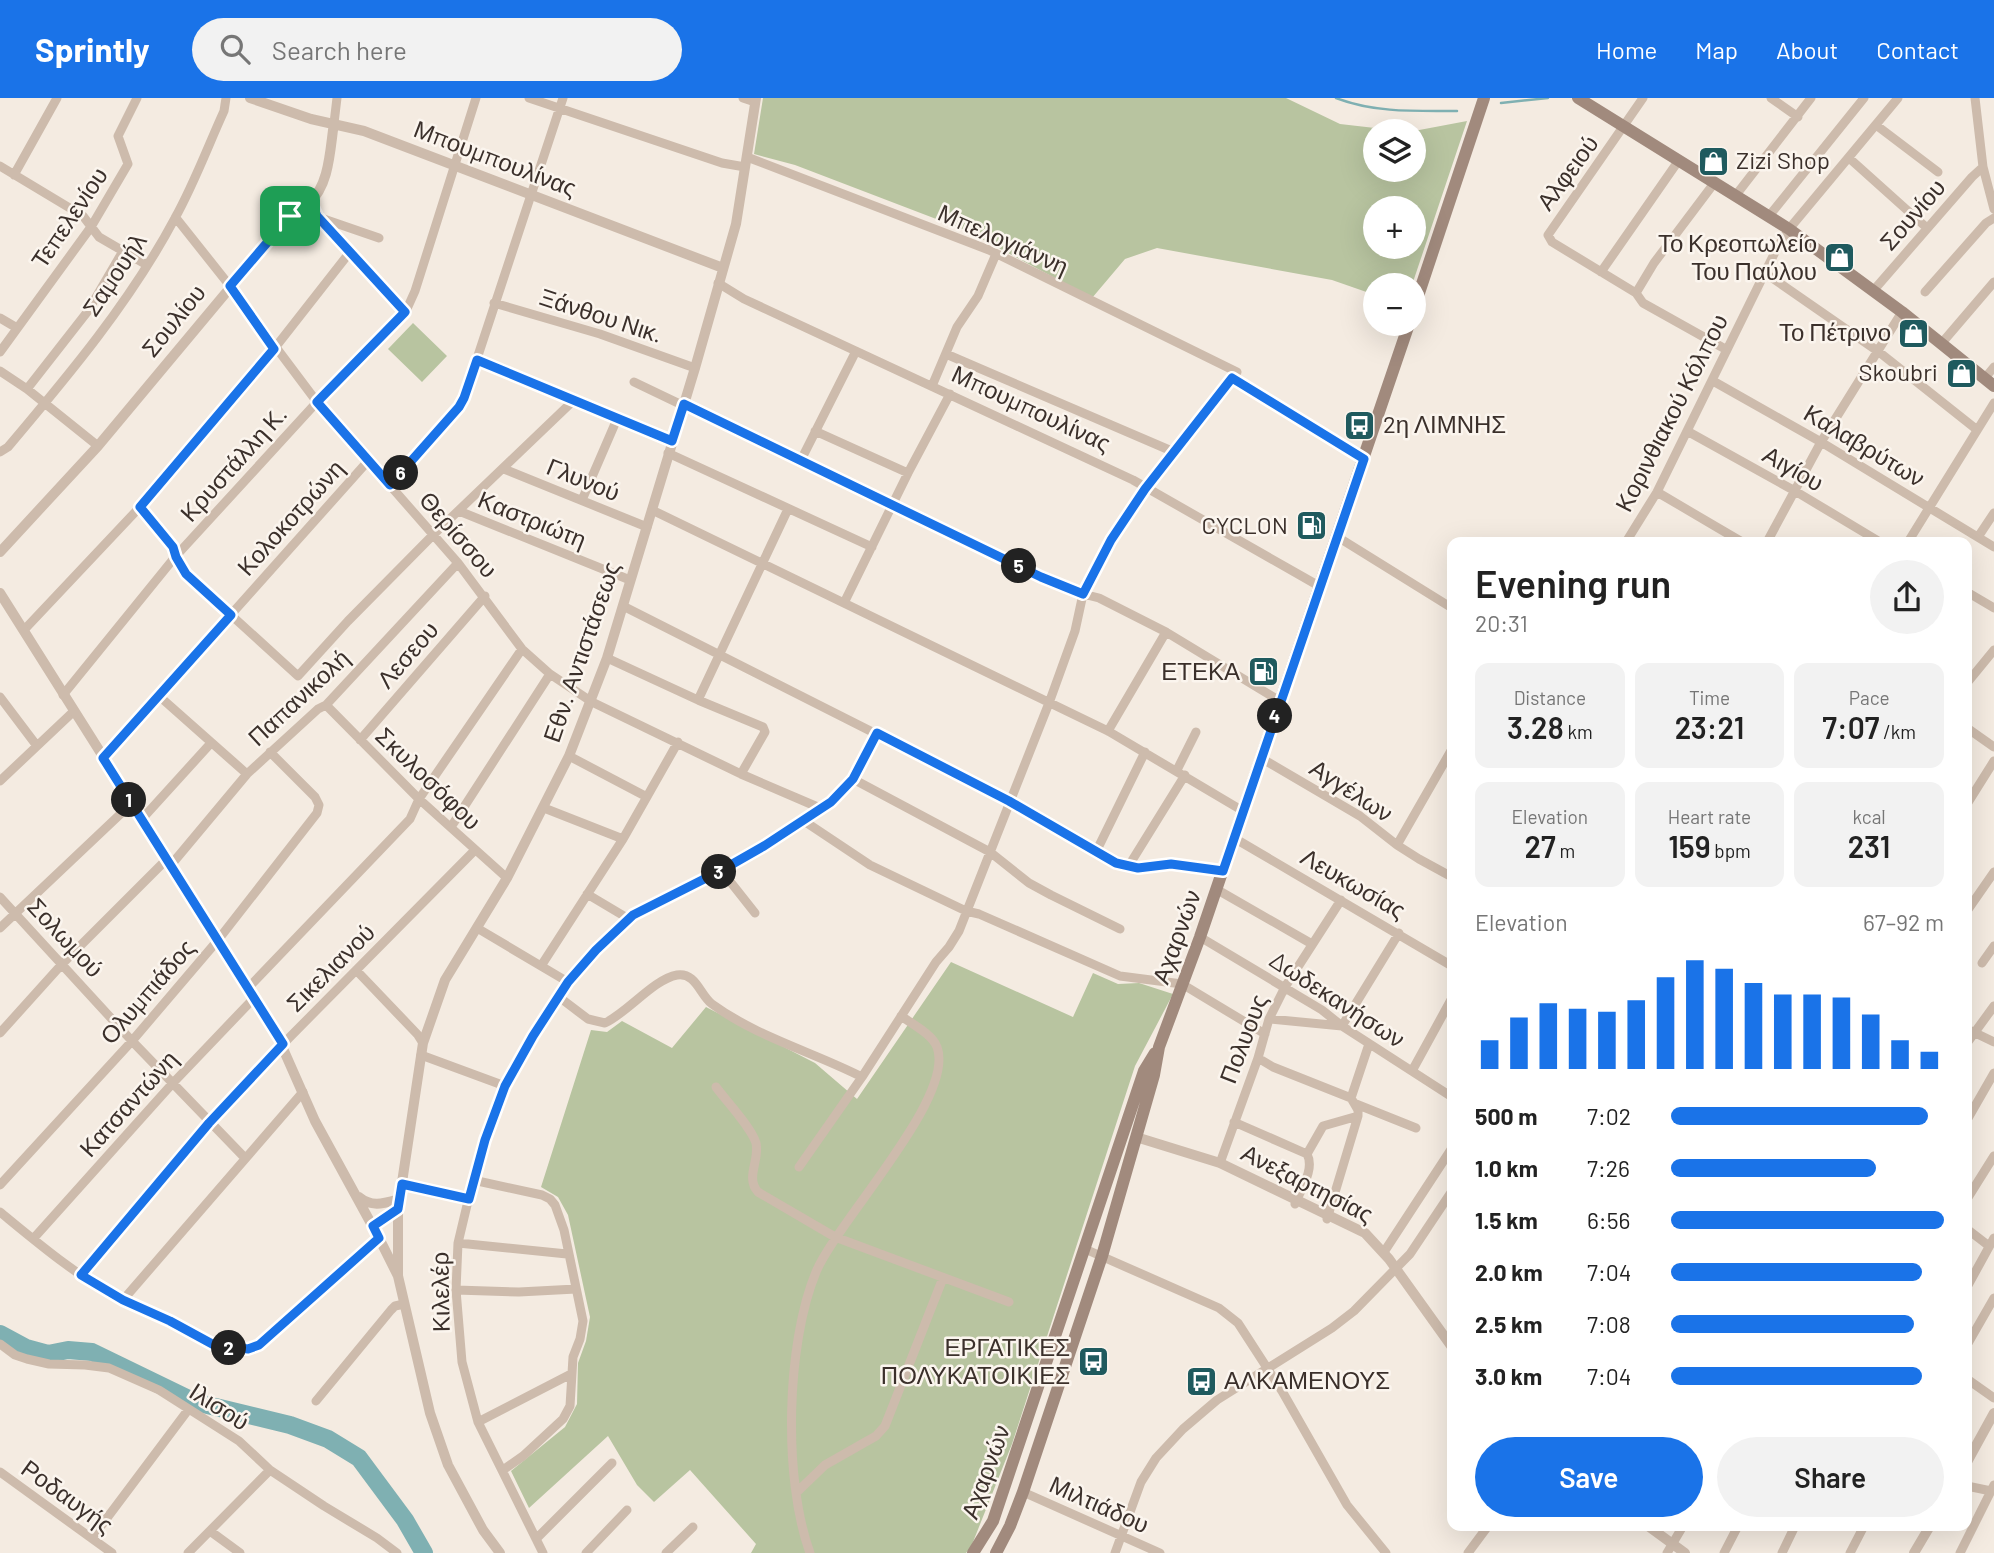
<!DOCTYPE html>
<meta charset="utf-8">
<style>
body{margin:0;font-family:Barlow,sans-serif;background:#f2f2f2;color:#222;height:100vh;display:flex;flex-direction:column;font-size:26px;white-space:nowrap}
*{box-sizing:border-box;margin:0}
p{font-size:23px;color:#767676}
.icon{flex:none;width:38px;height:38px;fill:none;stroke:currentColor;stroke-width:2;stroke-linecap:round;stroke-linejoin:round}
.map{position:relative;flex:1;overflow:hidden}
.panel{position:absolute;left:1447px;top:439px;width:525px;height:994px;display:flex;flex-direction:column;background:#fff;border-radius:14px;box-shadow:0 7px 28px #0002}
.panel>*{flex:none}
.controls{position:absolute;left:1363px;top:21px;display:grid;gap:14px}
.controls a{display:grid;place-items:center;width:63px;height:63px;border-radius:50%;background:#fff;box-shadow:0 7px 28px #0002;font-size:35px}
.pin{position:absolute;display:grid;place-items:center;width:60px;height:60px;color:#fff;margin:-30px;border-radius:14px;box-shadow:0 4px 10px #0006}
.km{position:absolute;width:35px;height:35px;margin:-18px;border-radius:50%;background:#222;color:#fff;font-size:19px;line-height:35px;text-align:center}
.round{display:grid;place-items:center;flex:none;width:74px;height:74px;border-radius:37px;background:#f2f2f2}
.summary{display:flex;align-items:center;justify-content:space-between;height:119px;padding:0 28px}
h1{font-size:38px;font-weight:600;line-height:52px}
.metrics{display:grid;grid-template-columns:repeat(3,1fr);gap:10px;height:119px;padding:7px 28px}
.metrics div{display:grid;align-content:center;border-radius:14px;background:#f2f2f2;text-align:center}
.metrics b{font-size:30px;font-weight:600}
.metrics small{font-size:19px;font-weight:400}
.metrics p{font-size:19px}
.chart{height:196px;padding:14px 28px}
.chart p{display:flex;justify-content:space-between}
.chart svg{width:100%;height:126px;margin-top:7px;stroke:#1a73e8;stroke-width:6}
.action{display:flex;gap:14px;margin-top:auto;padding:14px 28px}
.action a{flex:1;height:80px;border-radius:42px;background:#1a73e8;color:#fff;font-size:28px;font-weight:600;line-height:80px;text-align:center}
.action a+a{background:#f2f2f2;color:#222}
ul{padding:0 28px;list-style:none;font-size:23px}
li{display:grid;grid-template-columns:112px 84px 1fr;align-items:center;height:52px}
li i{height:18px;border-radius:9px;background:#1a73e8}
header{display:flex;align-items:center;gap:42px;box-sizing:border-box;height:98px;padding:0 35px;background:#1a73e8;color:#fff}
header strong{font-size:33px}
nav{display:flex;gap:38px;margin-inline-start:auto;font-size:24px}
.search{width:490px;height:63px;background:#f2f2f2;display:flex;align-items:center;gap:18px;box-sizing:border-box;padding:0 24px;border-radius:38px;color:#767676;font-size:26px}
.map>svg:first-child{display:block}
</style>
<header>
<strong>Sprintly</strong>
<div class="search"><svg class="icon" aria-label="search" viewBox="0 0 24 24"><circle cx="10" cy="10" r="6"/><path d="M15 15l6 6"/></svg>Search here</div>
<nav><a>Home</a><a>Map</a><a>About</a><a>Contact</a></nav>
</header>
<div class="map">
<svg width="1994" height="1455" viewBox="0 0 1994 1455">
<rect width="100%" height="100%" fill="#f4ebe1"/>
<!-- green -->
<path fill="#b8c4a0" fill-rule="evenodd" d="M 763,0 L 1286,0 L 1340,26 L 1401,33 L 1376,33 L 1376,72 L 1414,72 L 1414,33 L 1467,23 L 1412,187 L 1376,187 L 1375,197 L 1332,182 L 1157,150 L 1125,161 L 1092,200 L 965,132 L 795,67 L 754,56 ZM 1376,110 L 1414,110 L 1414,149 L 1376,149 Z
M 413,225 L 447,258 L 422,284 L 388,251 Z
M 951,864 L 1073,919 L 1093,875 L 1118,886 L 1139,885 L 1173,896 L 1135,968 L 1012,1346 L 971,1449 L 966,1455 L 751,1455 L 756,1446 L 690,1372 L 654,1404 L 637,1387 L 608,1338 L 529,1410 L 511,1373 L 565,1329 L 577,1306 L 578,1265 L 586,1243 L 590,1219 L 568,1117 L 558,1099 L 541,1089 L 591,932 L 607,934 L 622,923 L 672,950 L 706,909 L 815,965 L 857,1001 Z"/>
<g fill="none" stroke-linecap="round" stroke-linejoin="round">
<!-- stream -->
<path stroke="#7fb0b2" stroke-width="2.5" d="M 1336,0 C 1375,15 1417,13 1457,13
M 1501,5 L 1548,0"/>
<!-- river -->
<path stroke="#7fb0b2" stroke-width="18" d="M 0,1236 L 26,1250 L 48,1256 L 68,1252 L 92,1254 L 195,1304 L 290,1327 L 328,1341 L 359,1360 L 405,1422 L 424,1455"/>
<!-- minor -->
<path stroke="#cdbbac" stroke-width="9" d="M 529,0 L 722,65 L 745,69
M 743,0 L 755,4
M 1643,0 L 1548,137 L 1552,144 L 1636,195 L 1643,205 L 1727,252
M 1771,0 L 1798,19
M 1975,0 L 1983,69 L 1994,111
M 334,25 L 337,0
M 1876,27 L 1938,74
M 747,59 L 989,152 L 1237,274 L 1145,391 L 1111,442 L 1083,496 L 1075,533 L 1049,605 L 959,833 L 949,849 L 936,864 L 862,979 L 799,1069
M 1849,60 L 1927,130
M 0,68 L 83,118 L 99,139 L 147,167
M 14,77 L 57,0
M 1736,97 L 1811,0
M 311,104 L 317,118 L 406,213
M 1769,118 L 1864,0
M 318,119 L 379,140
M 176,120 L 230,188 L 317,304 L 458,465 L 522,551 L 550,576 L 592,604 L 741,676 L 820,710
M 1601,174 L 1679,62
M 1765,175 L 1879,254 L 1976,331
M 718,185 L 744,201 L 1133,382 L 1319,488
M 1873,193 L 1972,79 L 1983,69
M 1925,194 L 1986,125 L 1994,120
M 1636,195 L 1654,165 L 1715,84
M 494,205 L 600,236 L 695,270
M 0,220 L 17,230
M 1941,246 L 1994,184
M 0,254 L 91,129 L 128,66 L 118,38 L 137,0
M 946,256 L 1174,354
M 477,262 L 672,343
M 0,273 L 27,291 L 98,348
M 1232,280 L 1364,361
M 1985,280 L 1994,269
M 1713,283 L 1821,344 L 1994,449
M 634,284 L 1041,479 L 1083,496 L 1099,500 L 1166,534 L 1280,603
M 932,288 L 957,229 L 978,198 L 996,156
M 27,291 L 88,213 L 123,153
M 815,333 L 908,375
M 1687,333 L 1795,393 L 1880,444
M 0,354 L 8,349 C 68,278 131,203 175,120 C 194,86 208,48 224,13 L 226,0
M 668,355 L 872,449
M 801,362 L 856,253
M 504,371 L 647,429
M 390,387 L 464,300 L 563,0
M 1657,394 L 1742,444
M 582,402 L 617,321
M 140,409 L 173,449 L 175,459 L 186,476 L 298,578 L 348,523 L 433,437 L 573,303
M 652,412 L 1108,633 L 1243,713
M 459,413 L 630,482
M 1336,438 L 1452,510
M 1978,439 L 1994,415
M 1626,444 L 1657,394 L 1777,150 L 1789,131 L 1898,0
M 1767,444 L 1821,344 L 1902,214
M 1908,444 L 1994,305
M 1967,494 L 1994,510
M 844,505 L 908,375 L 950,296
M 623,508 L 1009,703 L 1116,766 L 1138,770 L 1171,766 L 1223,773
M 24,532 L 140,409 L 274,251 L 350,154
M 607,560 L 698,602 L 763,629 L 765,634 L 741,676
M 1967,585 L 1994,552
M 63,597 L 175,459 L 317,304 L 406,213 L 415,193 L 476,0
M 159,598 L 247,676
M 0,599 L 37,648
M 698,602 L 788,411
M 326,607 L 419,701 L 507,780
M 1967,630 L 1994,649
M 1108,633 L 1166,534
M 360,642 L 485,498
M 569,658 L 647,699
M 103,660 L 368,363
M 1261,660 L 1360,718 L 1397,747 L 1452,651
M 1177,672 L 1196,634
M 853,681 L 990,754 L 1029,785 L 1051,797 L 1120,831
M 0,683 L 73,614
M 1967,706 L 1994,663
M 544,710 L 623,741
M 142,721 L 211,645
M 804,723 L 870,767 L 966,813 L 979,816 L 1120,878 L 1182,886 L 1265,936
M 451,729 L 550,576
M 1234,740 L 1452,868
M 1397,747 L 1419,761 L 1452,779
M 1096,754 L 1145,654
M 171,767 L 247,676 L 318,611 L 326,607 L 458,465
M 1128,769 L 1185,677
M 721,772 L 755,815
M 1216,791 L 1312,846
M 587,796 L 629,821
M 0,799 L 132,943 L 245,1060
M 1967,813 L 1994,774
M 0,830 L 131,706
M 477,830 L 568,884
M 1200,839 L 1322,912 L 1342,928 L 1452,999
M 1982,865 L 1994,848
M 541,868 L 623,741 L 678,644
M 356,872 L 418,937 L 423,945
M 249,889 L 410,721 L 419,701 L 522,551
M 559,899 L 588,921 L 605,925 C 627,915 654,881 677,877 C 696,874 700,897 712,906 C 757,939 813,954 862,979
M 1269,921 L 1342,928 L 1399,835
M 1967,931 L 1994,944
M 0,935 L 63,865 L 167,761
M 1967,945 L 1994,908
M 421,957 L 505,988
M 1258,960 L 1273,969 L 1351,1000
M 1412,973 L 1452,900
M 716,989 C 727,1004 751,1029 756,1045 C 760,1062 745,1080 758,1094 L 835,1139 L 1009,1204
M 1356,1006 L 1416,1030
M 1967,1022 L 1994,975
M 1234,1024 L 1307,1056 C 1315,1071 1301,1091 1295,1106
M 1307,1056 L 1323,1028 L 1358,1018
M 1220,1065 L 1258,960 L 1269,921 L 1285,889 L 1341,802
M 473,1082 L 542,1097 L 550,1101 L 555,1107 L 564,1132 L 583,1223 L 580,1241 L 573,1259 L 570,1308 L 563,1321 L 523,1358 L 503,1372
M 402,1086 L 469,1102
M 0,1087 L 132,943 L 218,842 L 317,715 L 319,707 L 315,699 L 270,654
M 1967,1101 L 1994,1058
M 0,1114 C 39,1146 79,1180 124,1203 C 139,1210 154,1215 169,1222 C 194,1234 230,1264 259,1247 L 379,1140
M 1327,1121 L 1358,1018 L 1358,1012 L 1351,1000 L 1369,946
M 1967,1131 L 1989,1148
M 33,1141 L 172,986 L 255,899
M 458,1145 L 567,1156
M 1085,1151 L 1219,1210 L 1238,1225 L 1282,1293 L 1347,1407 L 1386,1455
M 1384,1154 L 1452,1050
M 81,1177 L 209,1025 L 283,946 L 474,753
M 1967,1189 L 1994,1140
M 456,1192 L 519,1194 L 576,1191
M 123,1202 L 303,994
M 0,1246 L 15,1257 L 27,1261 L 49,1266 L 85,1267 L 109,1270 L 159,1292 L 239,1343 L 270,1372 L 324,1408 L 377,1440 L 397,1455
M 1967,1247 L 1994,1200
M 1967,1281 L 1994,1300
M 316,1303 L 391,1212 L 395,1208 L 404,1206
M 478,1324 L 571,1276
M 0,1374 L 112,1455
M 1967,1388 L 1991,1393
M 797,1394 L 825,1367 L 876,1338 L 885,1328 L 943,1180
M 1023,1394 L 1160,1455
M 210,1433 L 240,1455
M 92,1440 L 188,1312
M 536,1441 L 612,1365
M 188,1455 L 270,1372
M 543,1455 L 478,1324 L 462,1264 L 456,1192 L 458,1145 L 473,1082 L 505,988 L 568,884 L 596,852 L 633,817 L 721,772 L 764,748 L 831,704 L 853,681 L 877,635
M 586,1455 L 627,1412
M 666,1455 L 693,1429
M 810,1455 C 783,1381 786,1246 816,1174 C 838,1122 956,999 937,949 C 932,936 912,926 901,918
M 1115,1455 L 1141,1384 L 1156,1360 L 1183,1331 L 1217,1302 L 1332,1230 L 1354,1213 L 1410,1156 L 1452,1093
M 1468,1455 L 1488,1428
M 1667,1455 L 1683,1428
M 1724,1455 L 1738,1428
M 1782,1455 L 1795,1428
M 1850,1455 L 1864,1428
M 1960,1455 L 1994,1387"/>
<!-- tertiary -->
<path stroke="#cdbbac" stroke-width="10" d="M 250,0 L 311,21 L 364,33 L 723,170
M 0,454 L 98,348 L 290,118 C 296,114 303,110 309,105 C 330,87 330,50 334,25
M 0,495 L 273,928 L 315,1023 L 379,1140 L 398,1178 L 430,1315 L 448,1367 L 483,1432 L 500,1455
M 1136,1039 L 1220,1065 L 1365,1135 L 1389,1161 L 1452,1249
M 359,1099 C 372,1110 385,1105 400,1101
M 373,1128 L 398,1111
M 398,1178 L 398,1111 L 423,945 L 445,882 L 507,780 L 569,658 L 607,560 L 695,270 L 736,126 L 756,0
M 1967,1364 L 1994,1315
M 1648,1428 L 1685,1455
M 1914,1455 L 1930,1428"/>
<!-- secondary -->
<path stroke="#a18a7d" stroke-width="12" d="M 1578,0 L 1789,131 L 1902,214 L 1994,288
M 1414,210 L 1484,0
M 973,1455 L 993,1423 L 1144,973 L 1155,955
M 996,1455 L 1010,1428 L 1023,1394 L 1102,1158 L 1154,977 L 1159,949 L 1200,839 L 1409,226"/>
</g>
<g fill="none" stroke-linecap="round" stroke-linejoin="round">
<defs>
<path id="route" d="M 311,104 L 317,118 L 405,214 L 317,304 L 390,387 L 459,309 L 464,300 L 477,262 L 672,343 L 684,306 L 1041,479 L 1083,496 L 1111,442 L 1145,391 L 1232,280 L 1364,361 L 1223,773 L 1171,766 L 1138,770 L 1116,765 L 1009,703 L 877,635 L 853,681 L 831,704 L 764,748 L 722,772 L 633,817 L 596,852 L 568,884 L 533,938 L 505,988 L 485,1042 L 469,1101 L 402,1086 L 398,1111 L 373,1128 L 379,1140 L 259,1247 L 248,1251 L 214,1247 L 170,1223 L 123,1202 L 81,1177 L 209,1025 L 283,946 L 103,660 L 231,517 L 186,476 L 176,459 L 173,449 L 140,409 L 274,251 L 230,188 L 290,118 Z"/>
</defs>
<!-- route casing -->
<use href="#route" stroke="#fff" stroke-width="14"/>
<!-- route -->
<use href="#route" stroke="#1a73e8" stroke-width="9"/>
</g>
<!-- icons -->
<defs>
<symbol id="shop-square" viewBox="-11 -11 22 22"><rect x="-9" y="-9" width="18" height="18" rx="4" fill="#1f5a5e" stroke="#fbf5ee"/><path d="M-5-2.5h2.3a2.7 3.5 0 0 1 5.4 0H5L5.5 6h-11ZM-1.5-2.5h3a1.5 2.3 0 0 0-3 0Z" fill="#fff"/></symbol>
<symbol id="bus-square" viewBox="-11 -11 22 22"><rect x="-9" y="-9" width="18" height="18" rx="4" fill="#1f5a5e" stroke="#fbf5ee"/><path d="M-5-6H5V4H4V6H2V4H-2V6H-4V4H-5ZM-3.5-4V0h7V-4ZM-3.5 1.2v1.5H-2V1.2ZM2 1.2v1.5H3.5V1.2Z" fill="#fff"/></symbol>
<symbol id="fuel-square" viewBox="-11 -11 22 22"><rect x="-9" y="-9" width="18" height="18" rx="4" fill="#1f5a5e" stroke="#fbf5ee"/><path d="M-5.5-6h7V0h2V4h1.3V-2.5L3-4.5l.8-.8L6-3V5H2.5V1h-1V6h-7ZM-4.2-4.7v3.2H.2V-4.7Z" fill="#fff"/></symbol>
</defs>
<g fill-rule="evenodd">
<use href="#shop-square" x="1696" y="46" width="35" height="35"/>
<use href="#shop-square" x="1822" y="142" width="35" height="35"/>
<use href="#shop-square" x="1896" y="218" width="35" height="35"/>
<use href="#shop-square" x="1944" y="258" width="35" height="35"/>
<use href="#bus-square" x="1342" y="310" width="35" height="35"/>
<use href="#fuel-square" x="1294" y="410" width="35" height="35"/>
<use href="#fuel-square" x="1246" y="556" width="35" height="35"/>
<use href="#bus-square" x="1076" y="1246" width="35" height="35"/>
<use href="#bus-square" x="1184" y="1266" width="35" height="35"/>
</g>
<g text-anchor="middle" stroke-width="5" stroke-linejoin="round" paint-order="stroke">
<!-- street labels -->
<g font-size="24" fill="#3b302b" stroke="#fbf5ee">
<text transform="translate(495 61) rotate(21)" y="8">Μπουμπουλίνας</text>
<text transform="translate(1568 75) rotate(-54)" y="8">Αλφειού</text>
<text transform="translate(1913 117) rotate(-49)" y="8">Σουνίου</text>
<text transform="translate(70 120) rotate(-56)" y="8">Τεπελενίου</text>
<text transform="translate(1003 142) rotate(24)" y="8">Μπελογιάννη</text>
<text transform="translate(115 177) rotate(-56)" y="8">Σαμουήλ</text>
<text transform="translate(601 218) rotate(18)" y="8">Ξάνθου Νικ.</text>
<text transform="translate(174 223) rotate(-51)" y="8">Σουλίου</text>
<text transform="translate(1031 311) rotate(25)" y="8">Μπουμπουλίνας</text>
<text transform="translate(1672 315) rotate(-63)" y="8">Κορινθιακού Κόλπου</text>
<text transform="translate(1864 348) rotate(31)" y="8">Καλαβρύτων</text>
<text transform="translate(234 366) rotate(-48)" y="8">Κρυστάλλη Κ.</text>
<text transform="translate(1793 371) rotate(30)" y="8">Αιγίου</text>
<text transform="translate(583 382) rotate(22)" y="8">Γλυνού</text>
<text transform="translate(291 420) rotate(-48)" y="8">Κολοκοτρώνη</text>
<text transform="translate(532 422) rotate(22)" y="8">Καστριώτη</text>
<text transform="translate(458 437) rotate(49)" y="8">Θερίσσου</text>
<text transform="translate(582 554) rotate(-71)" y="8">Εθν. Αντιστάσεως</text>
<text transform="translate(408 557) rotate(-49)" y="8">Λεσεου</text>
<text transform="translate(299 600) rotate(-43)" y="8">Παπανικολή</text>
<text transform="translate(428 681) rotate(44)" y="8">Σκυλοσόφου</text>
<text transform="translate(1351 693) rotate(33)" y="8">Αγγέλων</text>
<text transform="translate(1353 786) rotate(30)" y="8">Λευκωσίας</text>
<text transform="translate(1177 839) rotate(-70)" y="8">Αχαρνών</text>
<text transform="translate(65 840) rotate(47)" y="8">Σολωμού</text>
<text transform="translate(331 870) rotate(-45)" y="8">Σικελιανού</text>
<text transform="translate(148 894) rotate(-49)" y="8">Ολυμπιάδος</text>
<text transform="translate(1337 902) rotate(33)" y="8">Δωδεκανήσων</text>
<text transform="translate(1244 941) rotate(-69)" y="8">Πολυους</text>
<text transform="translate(129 1006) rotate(-48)" y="8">Κατσαντώνη</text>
<text transform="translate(1307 1086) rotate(27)" y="8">Ανεξαρτησίας</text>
<text transform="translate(441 1194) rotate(-91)" y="8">Κιλελέρ</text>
<text transform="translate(219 1309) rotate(33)" y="8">Ιλισού</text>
<text transform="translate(986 1374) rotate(-70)" y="8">Αχαρνών</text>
<text transform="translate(67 1399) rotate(36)" y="8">Ροδαυγής</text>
<text transform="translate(1099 1407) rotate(24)" y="8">Μιλτιάδου</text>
</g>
<!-- poi labels -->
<g font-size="24" fill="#3b302b" stroke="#fbf5ee" text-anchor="end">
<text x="1736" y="71" text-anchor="start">Zizi Shop</text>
<text x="1817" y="154">Το Κρεοπωλείο<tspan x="1817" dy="28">Του Παύλου</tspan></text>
<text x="1891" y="243">Το Πέτρινο</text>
<text x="1938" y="283">Skoubri</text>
<text x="1383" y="335" text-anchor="start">2η ΛΙΜΝΗΣ</text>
<text x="1288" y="436">CYCLON</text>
<text x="1240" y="582">ΕΤΕΚΑ</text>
<text x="1070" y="1258">ΕΡΓΑΤΙΚΕΣ<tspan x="1070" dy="28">ΠΟΛΥΚΑΤΟΙΚΙΕΣ</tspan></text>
<text x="1224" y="1291" text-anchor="start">ΑΛΚΑΜΕΝΟΥΣ</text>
</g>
</g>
</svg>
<div class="controls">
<a><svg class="icon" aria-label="layers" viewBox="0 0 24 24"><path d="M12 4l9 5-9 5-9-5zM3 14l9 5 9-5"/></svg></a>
<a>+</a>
<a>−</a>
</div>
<div class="pin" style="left:290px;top:118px;background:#1e9e55"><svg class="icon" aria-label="arrive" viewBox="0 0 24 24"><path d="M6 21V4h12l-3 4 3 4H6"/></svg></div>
<b class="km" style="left:129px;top:702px">1</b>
<b class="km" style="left:229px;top:1250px">2</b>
<b class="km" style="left:719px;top:774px">3</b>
<b class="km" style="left:1275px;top:618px">4</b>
<b class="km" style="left:1019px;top:468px">5</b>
<b class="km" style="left:401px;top:375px">6</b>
<section class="panel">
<div class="summary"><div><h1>Evening run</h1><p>20:31</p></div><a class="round"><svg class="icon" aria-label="share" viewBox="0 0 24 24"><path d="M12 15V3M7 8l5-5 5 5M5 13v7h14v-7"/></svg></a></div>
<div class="metrics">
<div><p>Distance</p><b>3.28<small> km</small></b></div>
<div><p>Time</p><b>23:21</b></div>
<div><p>Pace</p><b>7:07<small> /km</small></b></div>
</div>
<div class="metrics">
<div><p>Elevation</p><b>27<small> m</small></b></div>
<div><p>Heart rate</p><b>159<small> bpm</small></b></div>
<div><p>kcal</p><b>231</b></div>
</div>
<div class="chart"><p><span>Elevation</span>67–92 m</p>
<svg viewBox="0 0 160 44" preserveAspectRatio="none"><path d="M5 44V34M15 44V26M25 44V21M35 44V23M45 44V24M55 44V20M65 44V12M75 44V6M85 44V9M95 44V14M105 44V18M115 44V18M125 44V19M135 44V25M145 44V34M155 44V38"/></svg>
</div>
<ul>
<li><b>500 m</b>7:02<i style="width:94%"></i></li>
<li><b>1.0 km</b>7:26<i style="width:75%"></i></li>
<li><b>1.5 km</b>6:56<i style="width:100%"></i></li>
<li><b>2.0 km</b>7:04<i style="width:92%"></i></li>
<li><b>2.5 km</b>7:08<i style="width:89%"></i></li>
<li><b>3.0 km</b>7:04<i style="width:92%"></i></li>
</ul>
<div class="action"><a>Save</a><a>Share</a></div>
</section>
</div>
